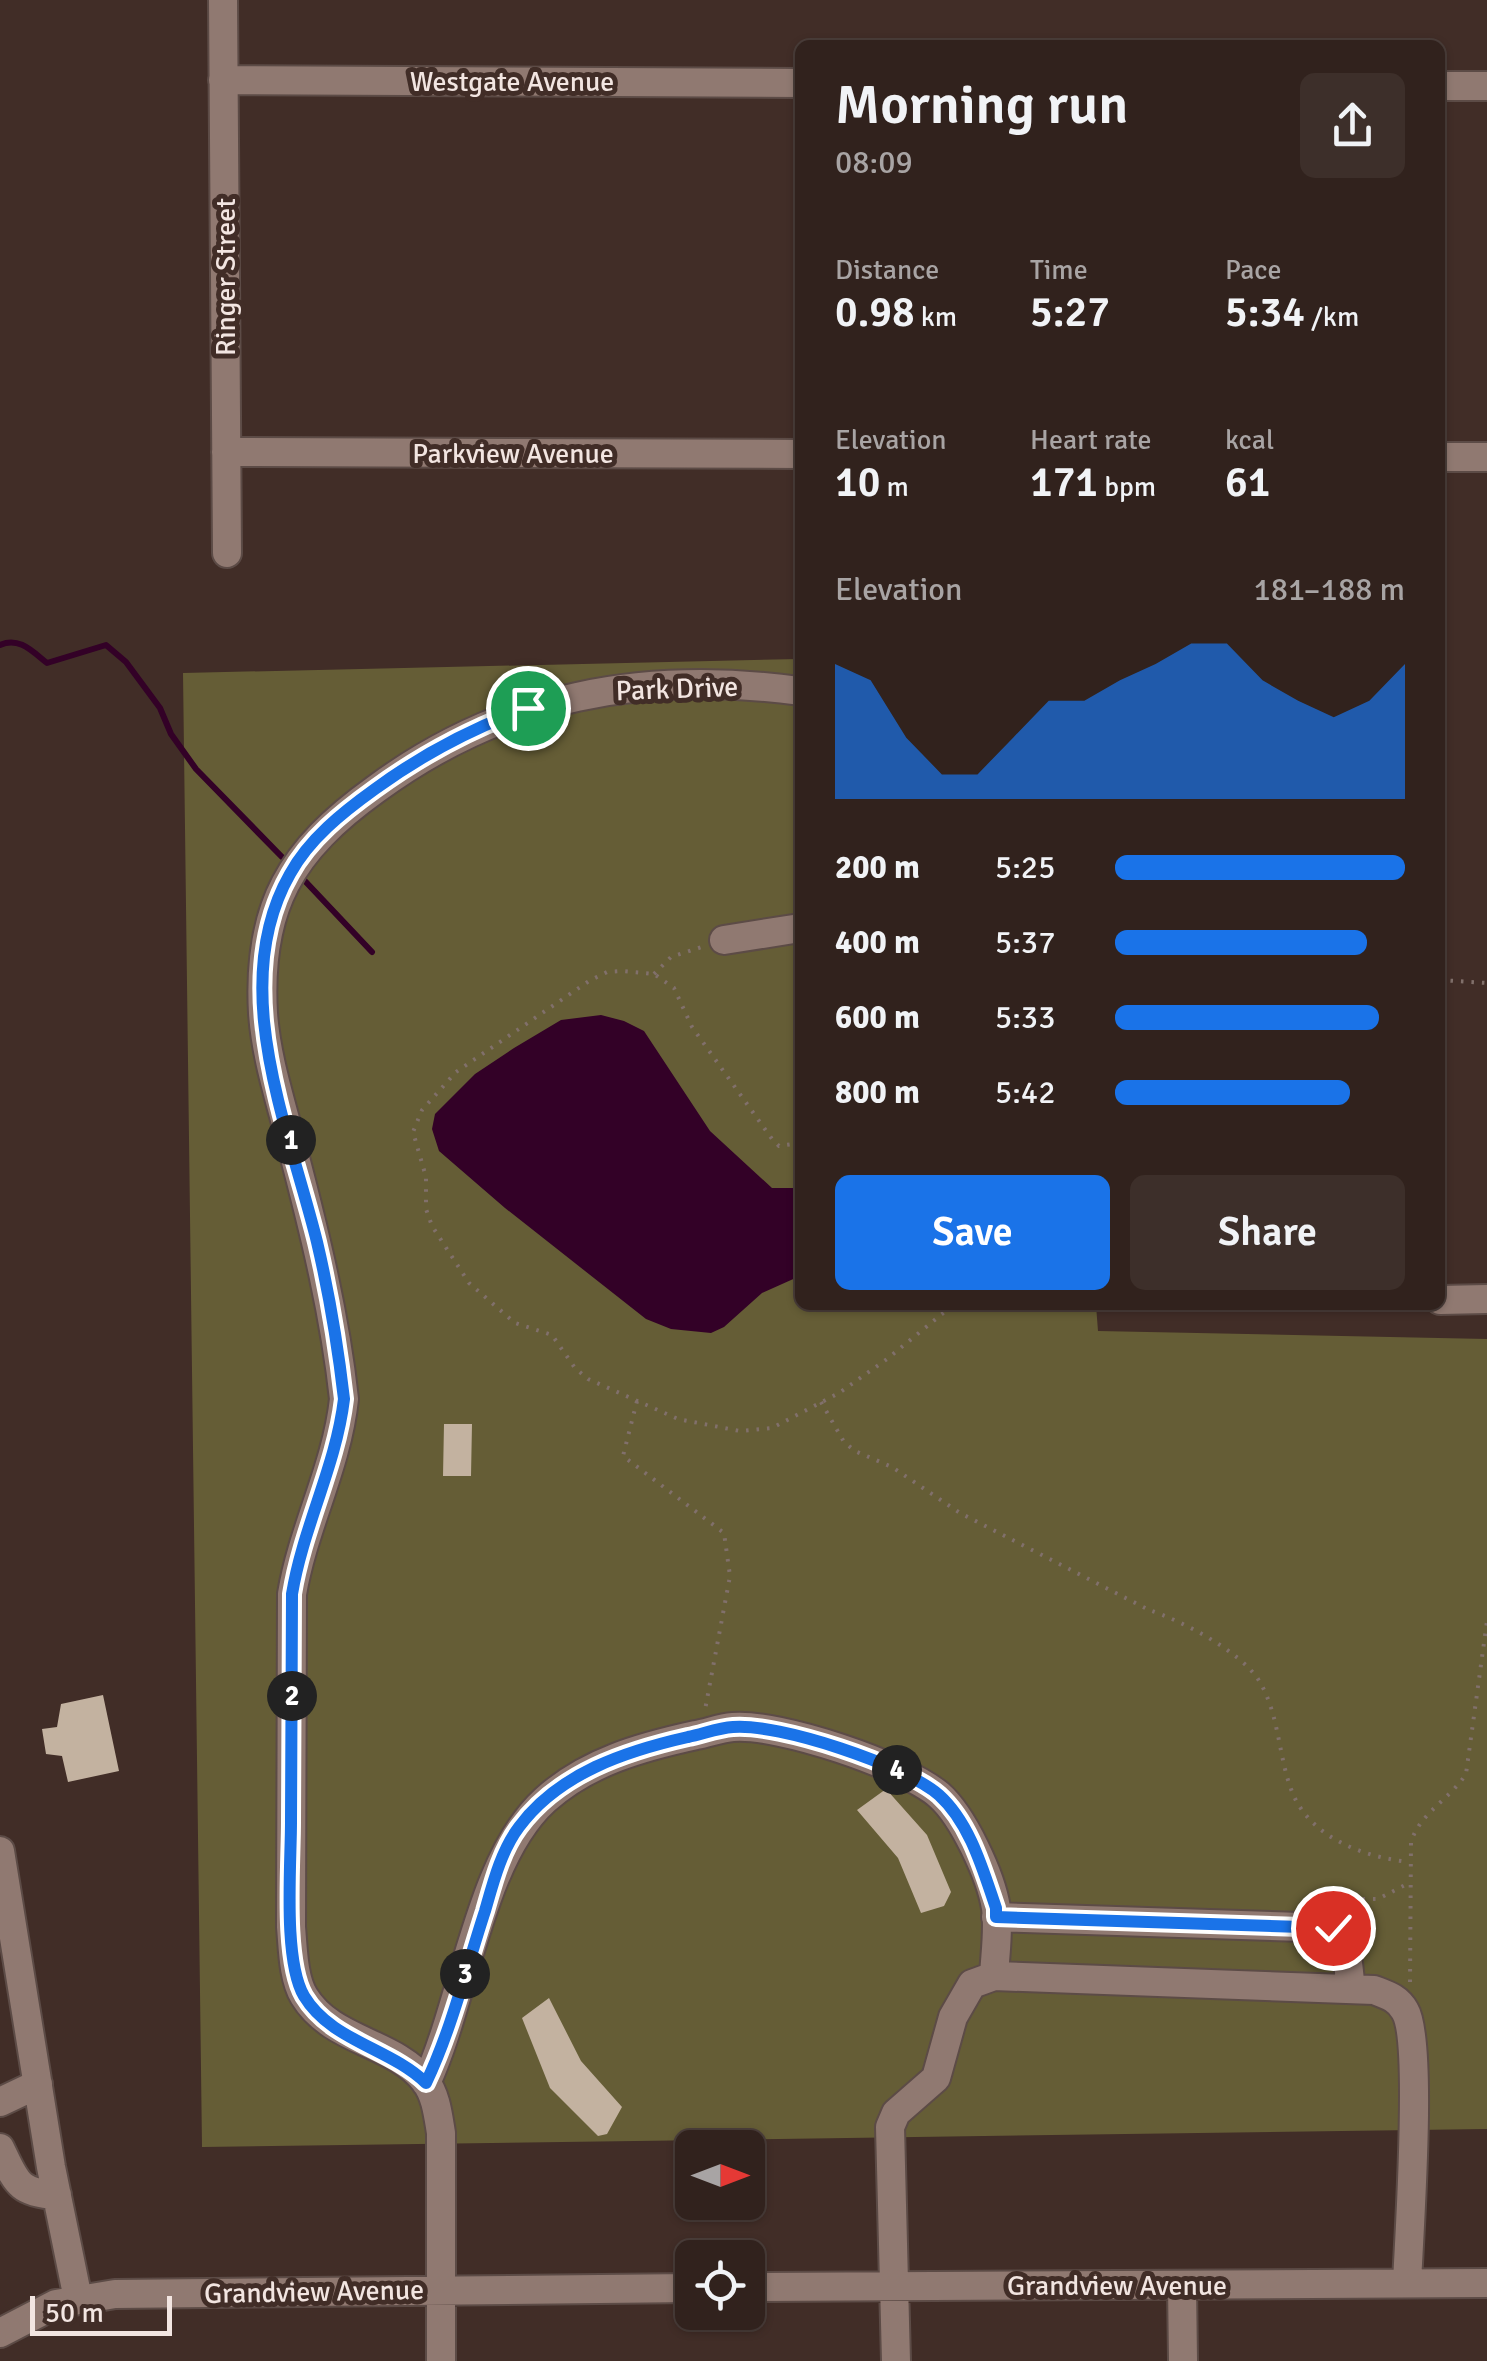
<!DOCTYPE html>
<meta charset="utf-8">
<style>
body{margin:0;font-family:Signika,sans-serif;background:#3d2f2a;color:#f1f3f6;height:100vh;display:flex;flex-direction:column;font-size:38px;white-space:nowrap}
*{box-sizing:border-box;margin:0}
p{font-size:32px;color:#a8a4a4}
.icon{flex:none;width:55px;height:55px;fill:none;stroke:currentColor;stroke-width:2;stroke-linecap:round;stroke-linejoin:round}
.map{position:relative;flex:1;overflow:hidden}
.sheet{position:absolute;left:795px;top:40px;width:650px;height:1270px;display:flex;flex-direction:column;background:#31221d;border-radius:15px;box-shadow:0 2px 8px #0004,0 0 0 2px #4c3f3b}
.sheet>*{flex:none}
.needle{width:65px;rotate:90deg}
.controls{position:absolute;left:675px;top:2130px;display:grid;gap:20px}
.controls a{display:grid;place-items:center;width:90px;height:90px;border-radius:15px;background:#31221d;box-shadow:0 2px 8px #0004,0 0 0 2px #4c3f3b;font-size:50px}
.scale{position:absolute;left:30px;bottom:25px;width:142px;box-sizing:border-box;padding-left:10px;border:5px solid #f2e5e1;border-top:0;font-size:28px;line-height:35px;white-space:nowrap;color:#f2e5e1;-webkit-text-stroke:8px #412d27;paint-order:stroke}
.pin{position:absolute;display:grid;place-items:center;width:85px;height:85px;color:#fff;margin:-42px;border:5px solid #fff;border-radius:50%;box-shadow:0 2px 10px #0007}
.km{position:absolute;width:50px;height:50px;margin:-25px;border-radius:50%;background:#222;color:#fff;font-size:28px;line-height:50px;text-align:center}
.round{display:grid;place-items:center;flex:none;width:105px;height:105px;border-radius:15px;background:#3d2f2a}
.head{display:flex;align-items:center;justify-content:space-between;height:170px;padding:0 40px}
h1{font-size:55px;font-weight:600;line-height:75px}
.metrics{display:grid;grid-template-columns:repeat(3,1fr);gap:15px;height:170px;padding:10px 40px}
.metrics div{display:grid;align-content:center}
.metrics b{font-size:42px;font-weight:600}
.metrics small{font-size:28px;font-weight:400}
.metrics p{font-size:28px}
.chart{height:280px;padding:20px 40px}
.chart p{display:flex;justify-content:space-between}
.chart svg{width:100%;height:180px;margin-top:10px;fill:#1a73e8;opacity:.7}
.cta{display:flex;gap:20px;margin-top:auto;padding:20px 40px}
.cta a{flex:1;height:115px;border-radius:15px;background:#1a73e8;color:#fff;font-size:40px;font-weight:600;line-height:115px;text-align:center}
.cta a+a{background:#3d2f2a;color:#f1f3f6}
ul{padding:0 40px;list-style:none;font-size:32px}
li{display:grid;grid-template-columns:160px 120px 1fr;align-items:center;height:75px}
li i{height:25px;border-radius:12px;background:#1a73e8}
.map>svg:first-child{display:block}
</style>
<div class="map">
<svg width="1487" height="2361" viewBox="0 0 1487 2361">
<rect width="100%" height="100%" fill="#412d27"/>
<!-- green -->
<path fill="#655d36" d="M 800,659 L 800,1305 L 1096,1305 L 1098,1331 L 1487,1339 L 1487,2129 L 202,2147 L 183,673 Z"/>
<!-- water -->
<path fill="#330127" d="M 601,1015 L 624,1021 L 644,1031 L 710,1131 L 772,1188 L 800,1188 L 800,1276 L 762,1293 L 724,1327 L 711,1333 L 671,1329 L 646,1319 L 505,1208 L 439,1151 L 432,1129 L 435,1114 L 475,1074 L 514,1048 L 561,1020 Z"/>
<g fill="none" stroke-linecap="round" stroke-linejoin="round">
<!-- stream -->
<path stroke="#330127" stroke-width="6" d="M 0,645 C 19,636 33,652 47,663 L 106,645 L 126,662 L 160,708 L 171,734 L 196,769 L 282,857
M 304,880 L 372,952"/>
</g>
<!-- building -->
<path fill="#c3b2a0" d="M 444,1424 L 472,1424 L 471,1476 L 443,1476 Z
M 103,1695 L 119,1771 L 68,1782 L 62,1756 L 46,1754 L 42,1729 L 57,1727 L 61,1704 Z
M 886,1789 L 927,1835 L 951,1892 L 944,1906 L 921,1913 L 898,1858 L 857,1810 Z
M 549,1998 L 581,2061 L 622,2107 L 607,2134 L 598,2136 L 550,2088 L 522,2018 Z"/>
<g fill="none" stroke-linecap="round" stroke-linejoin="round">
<defs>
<path id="minor" d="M 223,0 L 227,553
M 223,80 L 800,83
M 1440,86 L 1487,86
M 226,452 L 800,454
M 1440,457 L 1487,457
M 724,940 L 800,928
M 1440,1300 L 1487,1299
M 0,1851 L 51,2167 L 78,2299
M 996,1917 L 1333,1928 C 1349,1940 1348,1970 1351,1989
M 426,2083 C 465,1999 479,1860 545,1800 C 587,1762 641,1747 696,1735 C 708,1733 720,1728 733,1727 C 778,1723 904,1765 939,1795 C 963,1816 991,1876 996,1908 C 999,1930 995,1955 994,1976
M 0,2102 L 38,2084
M 0,2148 C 16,2181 17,2193 57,2195
M 1182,2285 L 1183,2361
M 748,2287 L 1487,2283
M 0,2333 L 56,2304 L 115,2294 L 692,2288
M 441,2361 L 441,2133 C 438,2115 436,2095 425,2081 C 393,2041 332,2042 304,1996 C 293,1978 293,1948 291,1927 L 292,1594 C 303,1528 337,1466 344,1399 C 335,1316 315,1234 294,1154 C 283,1108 266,1060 263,1013 C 257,906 291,850 376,789 C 504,695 644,670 800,691
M 896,2361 L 890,2127 L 896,2113 L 936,2078 L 953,2017 L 972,1984 L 994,1976 L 1374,1990 C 1387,1995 1398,1998 1405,2011 C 1423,2041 1409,2236 1407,2283"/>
</defs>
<!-- minor casing -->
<use href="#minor" stroke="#5c4b46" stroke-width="32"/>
<!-- path -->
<path stroke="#81706b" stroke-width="4" stroke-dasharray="2.5 8" stroke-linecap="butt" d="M 654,974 L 671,957 L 705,946
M 1440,980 L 1487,983
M 800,1143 L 779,1146 L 772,1139 L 692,1027 L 674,988 L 654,974 L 623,971 L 607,972 L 589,981 L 456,1072 L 422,1110 L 413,1132 L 426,1177 L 426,1209 L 432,1226 L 469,1283 L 515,1323 L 552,1335 L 575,1368 L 588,1379 L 678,1419 L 740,1431 L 772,1428 L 839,1393 L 887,1359 L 953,1305
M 637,1401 L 623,1456 L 724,1533 L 730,1576 L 705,1710
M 821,1402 L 844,1442 L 855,1451 L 892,1467 L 960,1513 L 1149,1610 C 1182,1621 1238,1650 1258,1679 C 1279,1712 1278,1754 1291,1789 C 1308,1837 1363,1857 1409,1862
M 1352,1899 L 1378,1899 L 1409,1883
M 1410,1982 L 1411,1842 C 1420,1813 1450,1799 1466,1774 L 1487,1621"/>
<!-- minor -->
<use href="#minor" stroke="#907971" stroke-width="28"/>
</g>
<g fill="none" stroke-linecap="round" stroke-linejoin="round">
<defs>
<path id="route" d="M 528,708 C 472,728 423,754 375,789 C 343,812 309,839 290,874 C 226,986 289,1128 317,1242 C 329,1293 338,1347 344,1399 C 336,1466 303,1527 292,1594 C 292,1670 292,1746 291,1822 C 291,1865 283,1960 304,1996 C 331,2041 390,2048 426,2083 C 452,2028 466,1969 485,1911 C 493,1883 501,1851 519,1827 C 559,1773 626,1751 688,1737 C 703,1734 718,1728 733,1727 C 778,1723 905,1765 939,1795 C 970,1823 983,1870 996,1908 L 996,1917 L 1333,1928"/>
</defs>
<!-- route casing -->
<use href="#route" stroke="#fff" stroke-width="20"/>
<!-- route -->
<use href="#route" stroke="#1a73e8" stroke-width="12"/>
</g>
<g text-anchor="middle" stroke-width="10" stroke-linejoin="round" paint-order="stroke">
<!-- street labels -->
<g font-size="28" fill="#f2e5e1" stroke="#412d27">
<text x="512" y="91">Westgate Avenue</text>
<text transform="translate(225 277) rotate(-90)" y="10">Ringer Street</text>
<text x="513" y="463">Parkview Avenue</text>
<text transform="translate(677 688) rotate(-2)" y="10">Park Drive</text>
<text x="1117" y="2295">Grandview Avenue</text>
<text transform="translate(314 2291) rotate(-1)" y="10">Grandview Avenue</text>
</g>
</g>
</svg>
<div class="controls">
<a><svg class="needle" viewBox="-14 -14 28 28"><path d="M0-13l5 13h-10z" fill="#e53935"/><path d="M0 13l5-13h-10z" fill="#a8a4a4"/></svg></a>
<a><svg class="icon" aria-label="locate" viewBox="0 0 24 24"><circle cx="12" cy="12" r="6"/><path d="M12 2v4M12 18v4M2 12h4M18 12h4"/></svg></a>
</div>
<div class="scale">50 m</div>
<div class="pin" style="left:528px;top:708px;background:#1e9e55"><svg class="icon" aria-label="arrive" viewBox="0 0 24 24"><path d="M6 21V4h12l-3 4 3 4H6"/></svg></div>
<div class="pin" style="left:1333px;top:1928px;background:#d93025"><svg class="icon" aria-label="check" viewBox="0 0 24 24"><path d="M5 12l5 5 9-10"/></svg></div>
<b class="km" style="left:291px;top:1140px">1</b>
<b class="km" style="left:292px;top:1696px">2</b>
<b class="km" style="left:465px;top:1974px">3</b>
<b class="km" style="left:897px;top:1770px">4</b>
<section class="sheet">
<div class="head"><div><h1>Morning run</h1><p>08:09</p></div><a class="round"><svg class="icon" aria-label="share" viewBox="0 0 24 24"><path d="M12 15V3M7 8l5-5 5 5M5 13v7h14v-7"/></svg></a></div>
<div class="metrics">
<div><p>Distance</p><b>0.98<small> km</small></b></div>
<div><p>Time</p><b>5:27</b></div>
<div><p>Pace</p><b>5:34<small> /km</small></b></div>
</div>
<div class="metrics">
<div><p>Elevation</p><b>10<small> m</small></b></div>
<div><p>Heart rate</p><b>171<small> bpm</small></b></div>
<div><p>kcal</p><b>61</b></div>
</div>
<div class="chart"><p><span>Elevation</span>181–188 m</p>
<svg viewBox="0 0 160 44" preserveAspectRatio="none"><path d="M0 44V11L10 15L20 29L30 38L40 38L50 29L60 20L70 20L80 15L90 11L100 6L110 6L120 15L130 20L140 24L150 20L160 11V44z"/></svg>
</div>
<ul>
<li><b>200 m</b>5:25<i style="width:100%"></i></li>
<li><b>400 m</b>5:37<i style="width:87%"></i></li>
<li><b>600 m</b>5:33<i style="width:91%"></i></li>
<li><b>800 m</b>5:42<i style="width:81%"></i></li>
</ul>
<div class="cta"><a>Save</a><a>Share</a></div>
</section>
</div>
